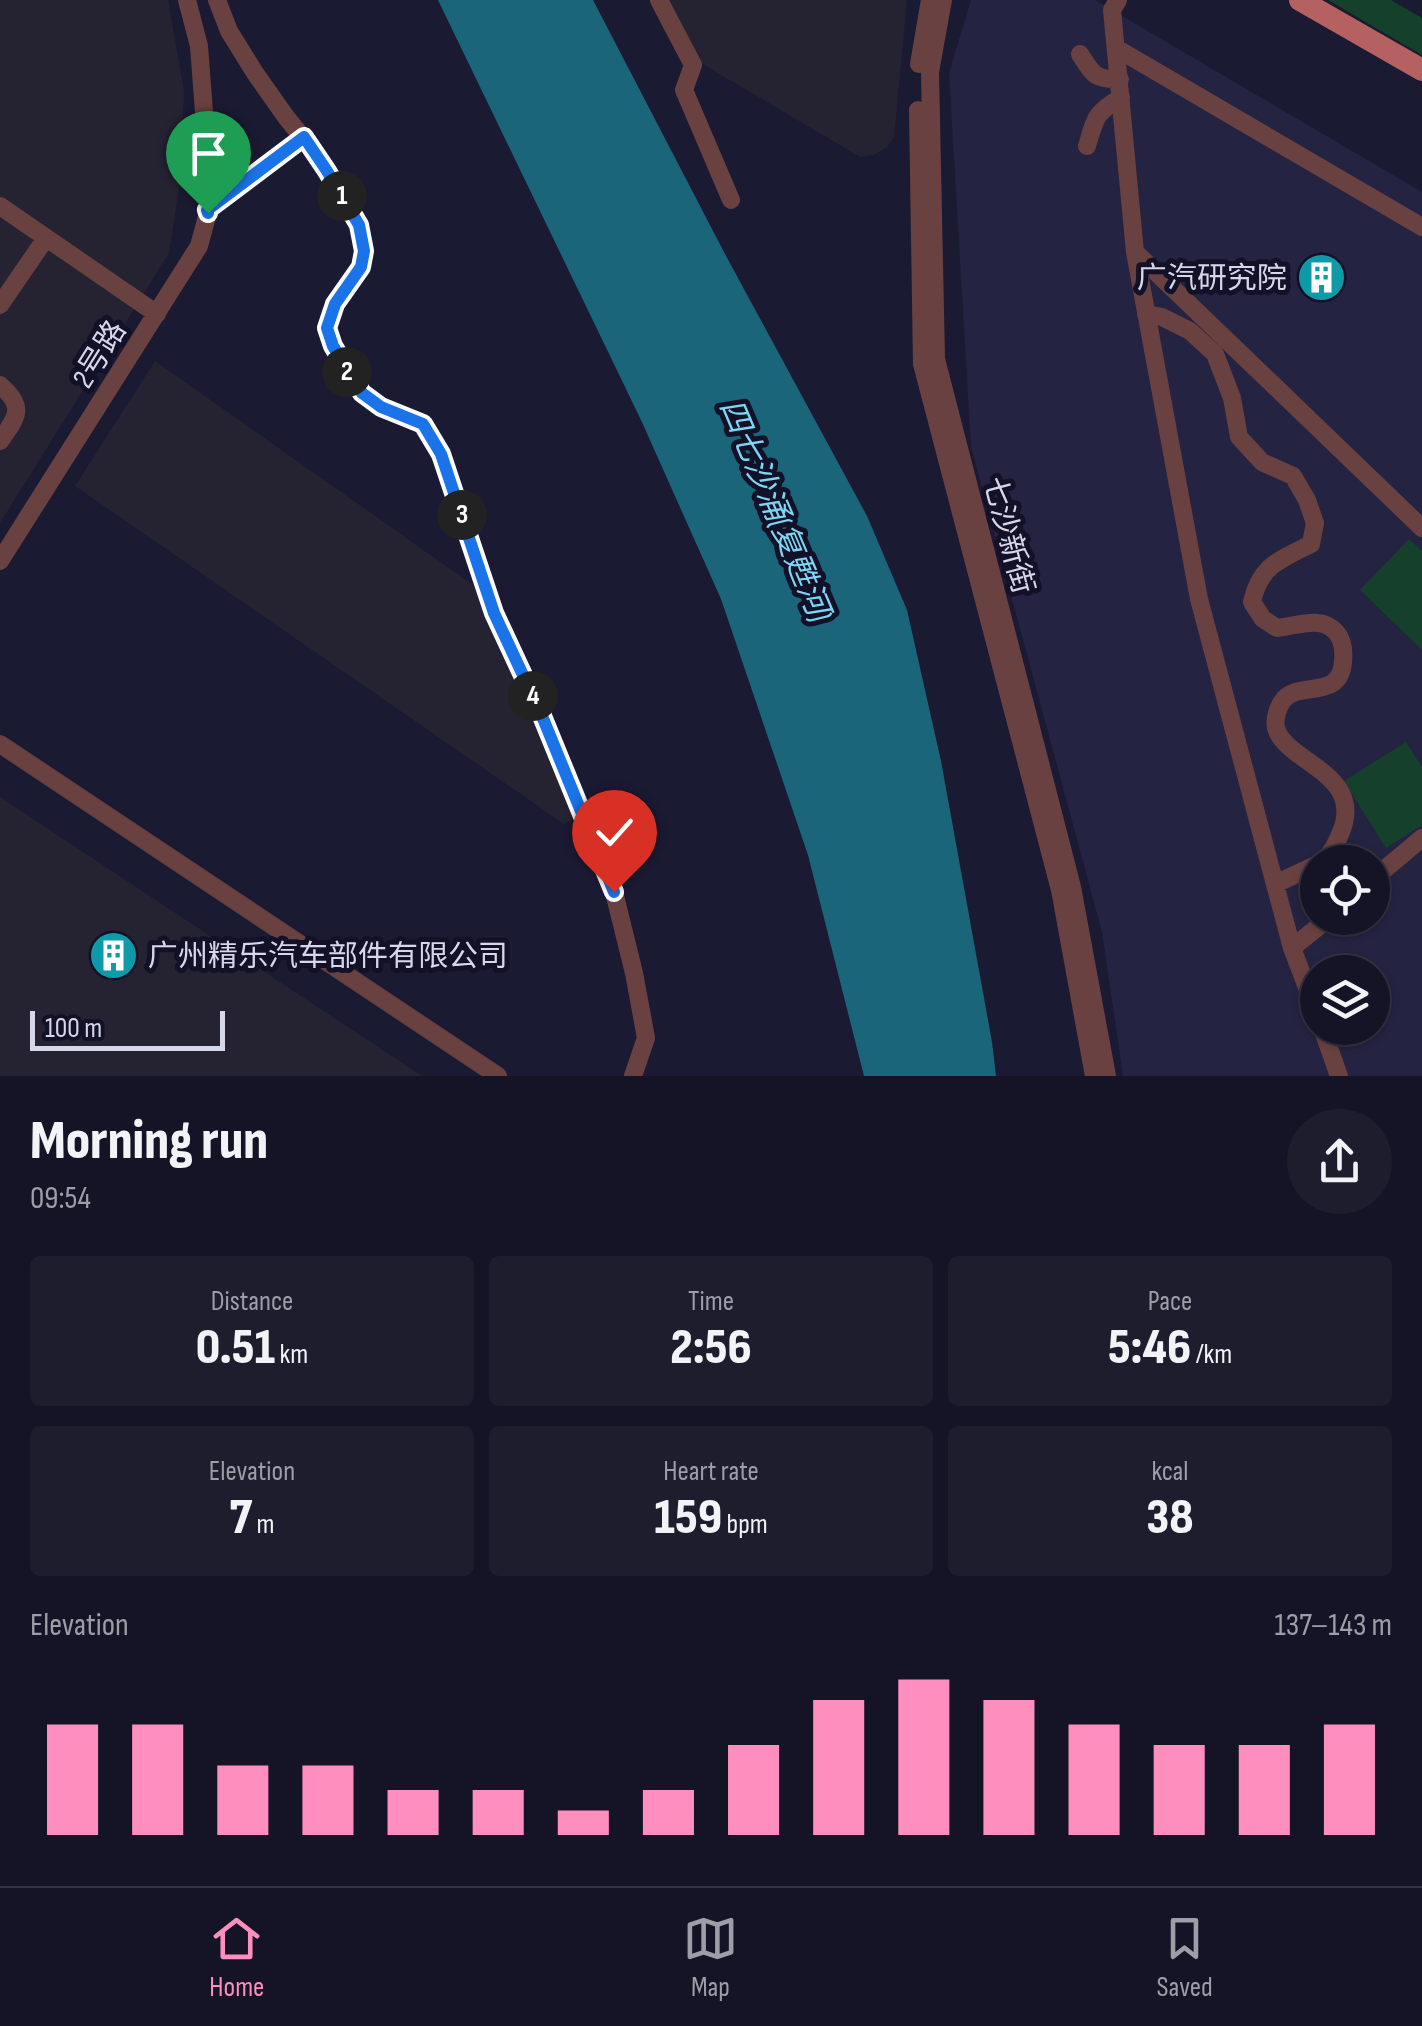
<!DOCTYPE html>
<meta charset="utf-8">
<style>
body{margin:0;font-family:"Sofia Sans Condensed","Noto Sans SC",sans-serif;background:#1d1d2e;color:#f1f3f6;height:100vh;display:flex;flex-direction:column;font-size:38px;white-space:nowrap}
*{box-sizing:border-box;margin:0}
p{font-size:32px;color:#9d9ea7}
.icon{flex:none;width:55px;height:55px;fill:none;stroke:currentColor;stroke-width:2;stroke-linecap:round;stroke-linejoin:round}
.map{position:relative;height:1076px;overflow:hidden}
.sheet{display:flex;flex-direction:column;background:#141426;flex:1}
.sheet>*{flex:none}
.tools{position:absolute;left:1300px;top:845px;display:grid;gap:20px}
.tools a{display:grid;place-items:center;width:90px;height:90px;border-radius:50%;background:#141426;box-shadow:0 2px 8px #0004,0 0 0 2px #333343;font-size:50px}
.scale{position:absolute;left:30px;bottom:25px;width:195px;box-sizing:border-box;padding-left:10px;border:5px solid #d6d7e8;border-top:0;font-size:28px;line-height:35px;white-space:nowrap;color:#d6d7e8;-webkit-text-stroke:8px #121128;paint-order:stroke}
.pin{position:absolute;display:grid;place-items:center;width:85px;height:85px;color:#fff;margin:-102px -42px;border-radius:50% 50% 50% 0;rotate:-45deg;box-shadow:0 0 10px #0007}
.pin .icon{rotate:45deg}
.km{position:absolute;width:50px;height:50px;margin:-25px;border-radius:50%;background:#222;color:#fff;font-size:28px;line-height:50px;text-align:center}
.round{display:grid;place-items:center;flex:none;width:105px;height:105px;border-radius:52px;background:#1d1d2e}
.head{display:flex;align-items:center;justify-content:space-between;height:170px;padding:0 30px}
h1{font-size:55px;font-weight:800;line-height:75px}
.metrics{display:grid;grid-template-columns:repeat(3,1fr);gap:15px;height:170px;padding:10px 30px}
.metrics div{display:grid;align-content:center;border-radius:10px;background:#1d1d2e;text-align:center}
.metrics b{font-size:50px;font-weight:800}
.metrics small{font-size:28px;font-weight:400}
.metrics p{font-size:28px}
.chart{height:280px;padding:20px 30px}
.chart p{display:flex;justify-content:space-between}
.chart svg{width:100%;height:180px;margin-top:10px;stroke:#fe8ebd;stroke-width:6}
.menu{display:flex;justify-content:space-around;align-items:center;height:140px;border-top:2px solid #333343;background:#141426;font-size:28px;color:#9d9ea7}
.menu a{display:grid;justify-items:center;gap:5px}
.menu .current{color:#fe8ebd}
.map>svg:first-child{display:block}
</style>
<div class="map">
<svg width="1422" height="1076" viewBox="0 0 1422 1076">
<rect width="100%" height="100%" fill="#1b1a33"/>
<!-- built -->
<path fill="#242341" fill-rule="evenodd" d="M 971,0 L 1095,0 L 1422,192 L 1422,1076 L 1123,1076 L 1102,932 L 971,447 L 949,73 ZM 1318,862 L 1372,862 L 1372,918 L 1318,918 ZM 1318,972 L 1372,972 L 1372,1028 L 1318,1028 Z"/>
<!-- industrial -->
<path fill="#252232" d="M 0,0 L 168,0 L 184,91 L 180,182 L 169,253 L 0,523 Z
M 668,0 L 907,0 L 894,137 L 887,147 L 874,155 L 860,157 L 701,63 Z
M 155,361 L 476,587 L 574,819 L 564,824 L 75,486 Z
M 0,797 L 422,1076 L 0,1076 Z"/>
<!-- green -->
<path fill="#15402b" d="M 1328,0 L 1391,0 L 1422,18 L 1422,55 Z
M 1409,539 L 1422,551 L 1422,650 L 1360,590 Z
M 1406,742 L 1422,767 L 1422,825 L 1386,848 L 1344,781 Z"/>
<!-- water -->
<path fill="#1b657a" d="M 438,0 L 593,0 L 725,254 L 867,516 L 907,610 L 941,761 L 992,1042 L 996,1076 L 864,1076 L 808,855 L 721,599 L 641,420 Z"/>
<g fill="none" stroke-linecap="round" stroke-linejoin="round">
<!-- minor -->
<path stroke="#6a4141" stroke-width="18" d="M 217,0 L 229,31 L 255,73 L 286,117 L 315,153 L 359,225 L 364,251 L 361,267 L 335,305 L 327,327 L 333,346 L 362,393 L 381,407 L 423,425 L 441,454 L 495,613 L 542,716 L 614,892 L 634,973 L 646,1038 L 633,1076
M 659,0 L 693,65 L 684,90 L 731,200
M 943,0 L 930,72 L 936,359 L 1072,887 L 1107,1076
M 1118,0 L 1112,10 L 1135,252 L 1199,599 L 1292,948 L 1318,1016
M 1116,48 L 1422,227
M 1080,54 C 1093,74 1094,80 1120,79
M 919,64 L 930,0
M 918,110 L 922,364 L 1060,890 L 1094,1076
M 1087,146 C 1096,116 1095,114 1121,97
M 0,206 L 157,314
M 207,210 L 304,137
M 1135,252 L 1422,528
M 0,305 L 46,238
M 1146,314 L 1162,317 L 1190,331 L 1215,354 L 1232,398 L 1239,437 L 1262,462 L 1293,476 L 1307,500 L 1315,523 L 1311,544 C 1280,560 1260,565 1252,602 L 1263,619 L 1277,628 C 1297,626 1321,615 1336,632 C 1343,640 1344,652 1343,662 C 1340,700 1301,681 1284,699 C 1278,706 1274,719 1276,728 C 1286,763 1365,773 1341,832 C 1336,844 1331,856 1319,862
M 0,385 C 26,407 17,417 0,441
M 0,561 L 199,246 L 208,213 L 208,165 L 199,46 L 187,0
M 0,744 L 498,1076
M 1372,880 L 1422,838
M 1275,884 L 1318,864
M 1292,948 L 1329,918
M 1322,1028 L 1339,1076"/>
<!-- major -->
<path stroke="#b56162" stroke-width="22" d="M 1300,0 L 1422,70"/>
</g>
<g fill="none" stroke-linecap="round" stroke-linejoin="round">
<defs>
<path id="route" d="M 208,213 L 207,210 L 304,137 L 327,171 L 359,225 L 364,251 L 361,267 L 335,304 L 327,328 L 333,346 L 362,393 L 381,407 L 423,424 L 441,454 L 494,613 L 542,716 L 614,892"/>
</defs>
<!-- route casing -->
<use href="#route" stroke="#fff" stroke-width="20"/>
<!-- route -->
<use href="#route" stroke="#1a73e8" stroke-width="12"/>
</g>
<!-- icons -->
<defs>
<symbol id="building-disc" viewBox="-11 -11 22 22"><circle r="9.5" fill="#0f9aa8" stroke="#121128"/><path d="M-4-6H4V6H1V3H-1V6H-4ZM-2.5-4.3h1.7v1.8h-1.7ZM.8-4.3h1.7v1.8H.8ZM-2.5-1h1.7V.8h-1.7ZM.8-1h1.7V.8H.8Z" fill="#fff"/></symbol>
</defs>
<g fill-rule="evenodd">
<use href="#building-disc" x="1294" y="250" width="55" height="55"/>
<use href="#building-disc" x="86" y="928" width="55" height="55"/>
</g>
<g text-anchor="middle" stroke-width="10" stroke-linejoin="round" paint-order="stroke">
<!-- poi labels -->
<g font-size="30" fill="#d6d7e8" stroke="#121128" text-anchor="end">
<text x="1287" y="288">广汽研究院</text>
<text x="148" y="966" text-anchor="start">广州精乐汽车部件有限公司</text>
</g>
<!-- street labels -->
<g font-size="30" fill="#d6d7e8" stroke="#121128">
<text transform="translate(99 354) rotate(-58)" y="10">2号路</text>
<text transform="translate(1009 535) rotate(75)" y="10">七沙新街</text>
</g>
<!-- water labels -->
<g font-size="32" font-style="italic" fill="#7dd7f4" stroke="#121128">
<text transform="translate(776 510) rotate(67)" y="11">四七沙涌(复甦河)</text>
</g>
</g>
</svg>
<div class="tools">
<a><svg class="icon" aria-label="locate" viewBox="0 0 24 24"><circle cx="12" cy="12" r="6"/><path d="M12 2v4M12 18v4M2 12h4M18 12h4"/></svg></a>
<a><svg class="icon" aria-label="layers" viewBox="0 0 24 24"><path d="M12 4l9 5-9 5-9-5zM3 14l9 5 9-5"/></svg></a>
</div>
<div class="scale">100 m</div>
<div class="pin" style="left:208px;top:213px;background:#1e9e55"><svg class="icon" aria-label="arrive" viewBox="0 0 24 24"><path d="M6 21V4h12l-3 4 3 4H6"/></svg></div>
<div class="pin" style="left:614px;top:892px;background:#d93025"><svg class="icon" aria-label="check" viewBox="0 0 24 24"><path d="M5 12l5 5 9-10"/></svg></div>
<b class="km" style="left:342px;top:196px">1</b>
<b class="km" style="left:347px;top:372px">2</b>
<b class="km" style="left:462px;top:515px">3</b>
<b class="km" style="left:533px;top:696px">4</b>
</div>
<section class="sheet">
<div class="head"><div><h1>Morning run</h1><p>09:54</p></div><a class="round"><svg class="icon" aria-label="share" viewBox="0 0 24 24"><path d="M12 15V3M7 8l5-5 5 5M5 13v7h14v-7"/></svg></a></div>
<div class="metrics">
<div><p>Distance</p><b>0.51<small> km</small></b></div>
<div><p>Time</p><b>2:56</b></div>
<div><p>Pace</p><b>5:46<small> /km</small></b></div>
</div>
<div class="metrics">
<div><p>Elevation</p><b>7<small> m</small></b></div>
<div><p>Heart rate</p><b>159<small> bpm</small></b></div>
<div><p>kcal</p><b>38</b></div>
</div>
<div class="chart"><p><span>Elevation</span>137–143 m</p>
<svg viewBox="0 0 160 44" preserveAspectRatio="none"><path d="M5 44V17M15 44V17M25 44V27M35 44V27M45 44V33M55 44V33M65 44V38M75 44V33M85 44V22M95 44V11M105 44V6M115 44V11M125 44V17M135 44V22M145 44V22M155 44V17"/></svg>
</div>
</section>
<nav class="menu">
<a class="current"><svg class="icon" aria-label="home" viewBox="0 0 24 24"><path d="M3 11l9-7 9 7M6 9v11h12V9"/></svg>Home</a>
<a><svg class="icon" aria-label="map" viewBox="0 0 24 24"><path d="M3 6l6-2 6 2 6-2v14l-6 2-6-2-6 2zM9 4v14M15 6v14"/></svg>Map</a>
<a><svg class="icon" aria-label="saved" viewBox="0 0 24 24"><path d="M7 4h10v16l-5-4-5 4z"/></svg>Saved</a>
</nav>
